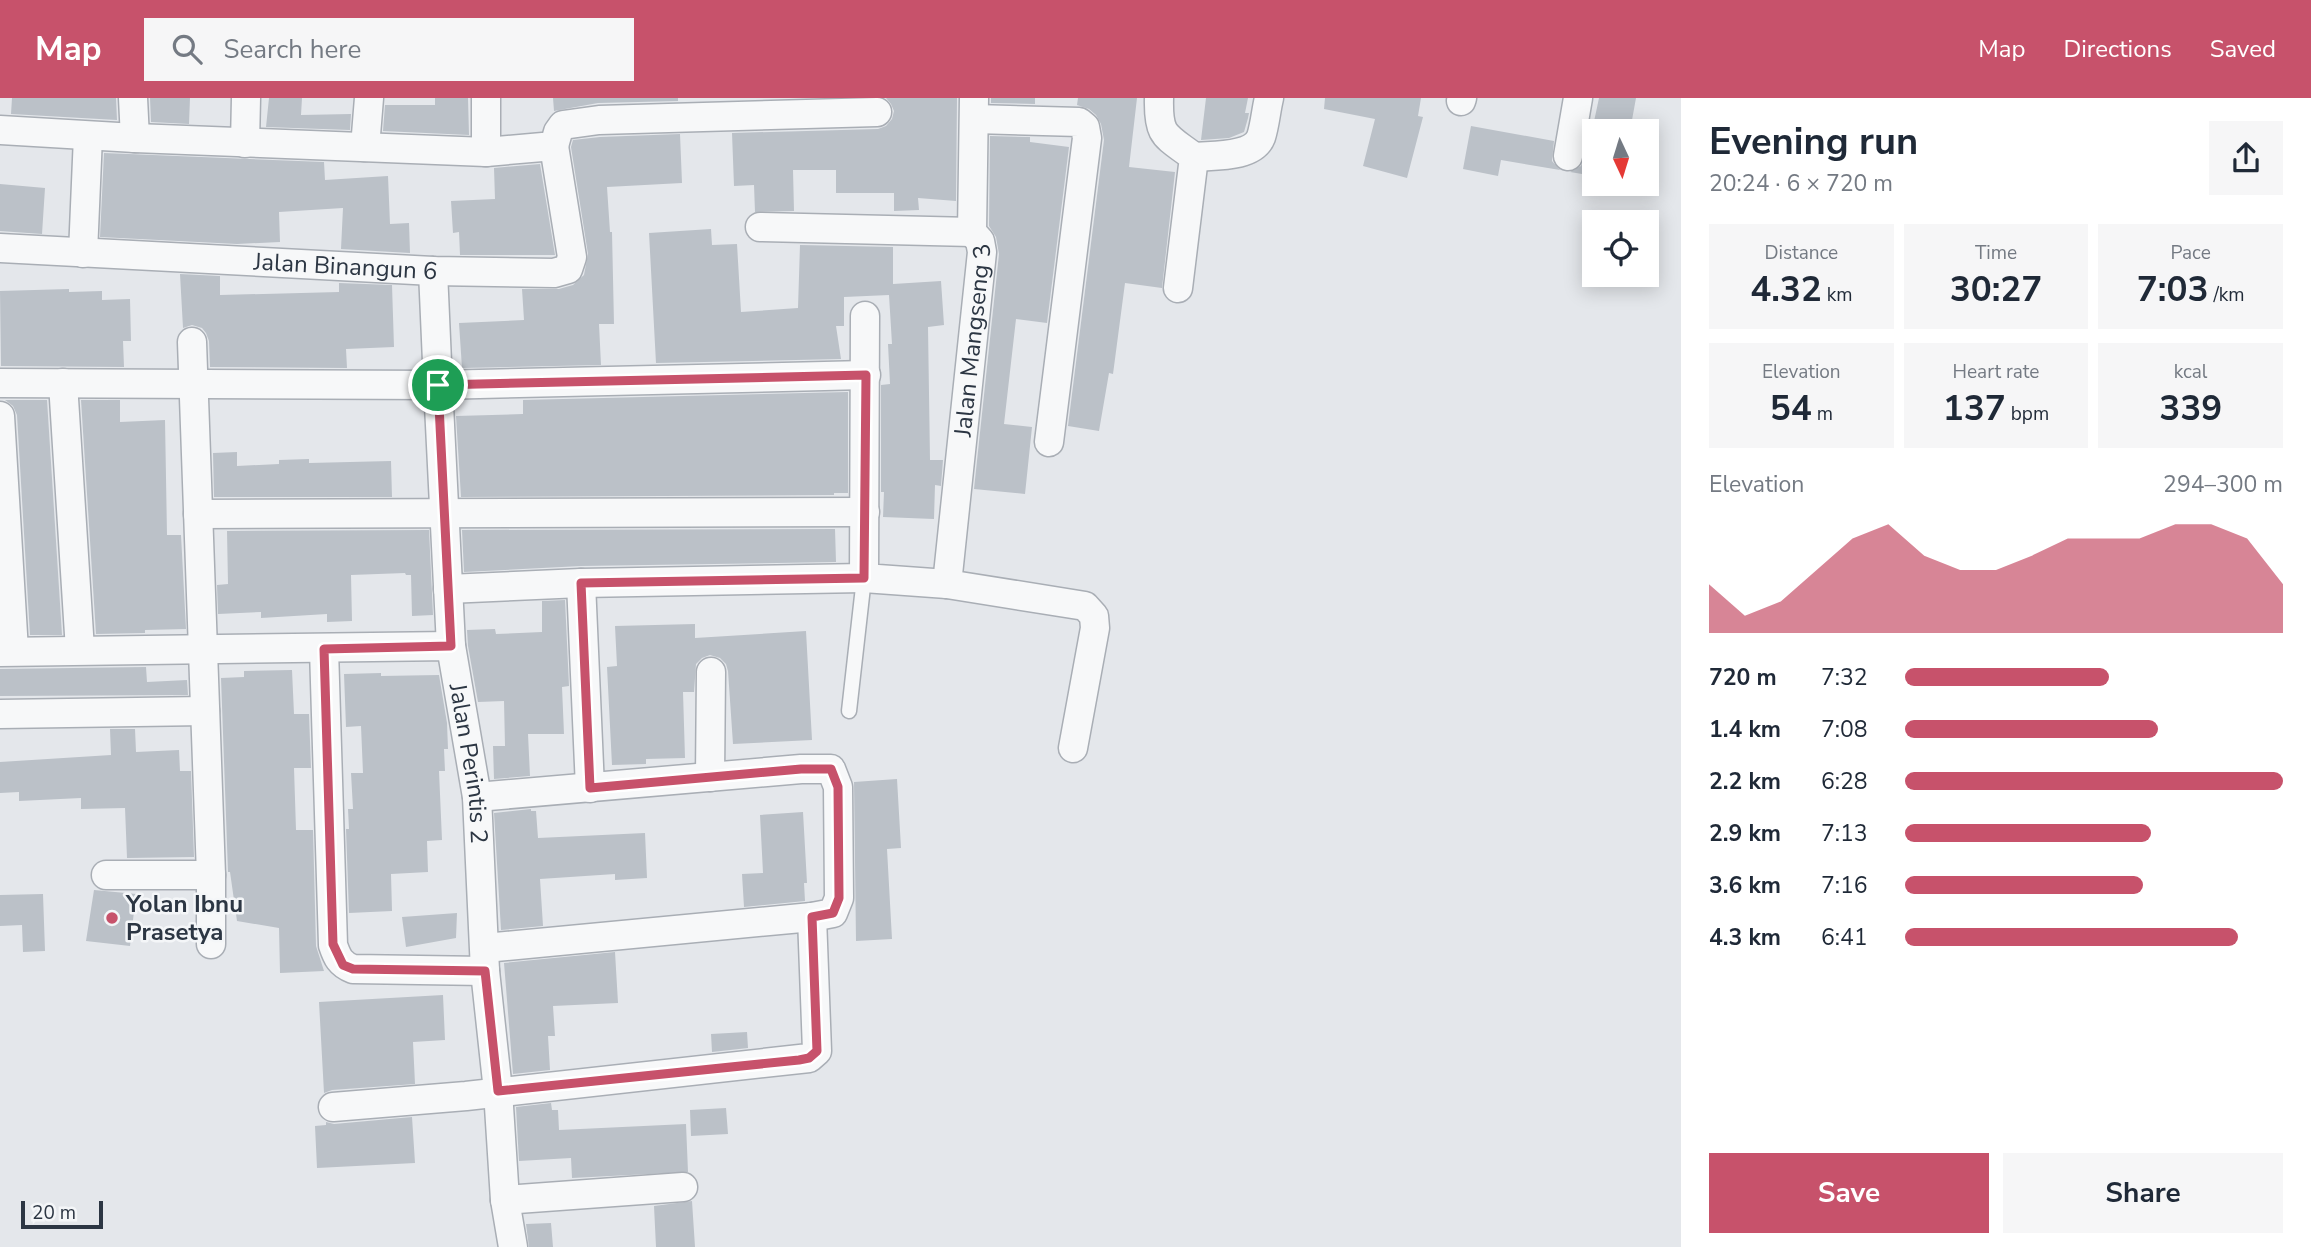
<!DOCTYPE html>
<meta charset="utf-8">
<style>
body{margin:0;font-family:"Nunito Sans",sans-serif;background:#f6f6f7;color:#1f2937;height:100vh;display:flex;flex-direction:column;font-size:26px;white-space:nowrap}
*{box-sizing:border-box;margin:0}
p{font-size:23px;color:#747a83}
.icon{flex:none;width:38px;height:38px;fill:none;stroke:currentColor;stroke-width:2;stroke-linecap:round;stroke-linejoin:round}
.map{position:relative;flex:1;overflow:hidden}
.drawer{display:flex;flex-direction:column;background:#fff;width:630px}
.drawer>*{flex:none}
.needle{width:46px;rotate:176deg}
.buttons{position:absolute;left:1582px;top:21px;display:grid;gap:14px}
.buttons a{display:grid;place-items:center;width:77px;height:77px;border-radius:0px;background:#fff;box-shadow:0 4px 18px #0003;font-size:35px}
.scale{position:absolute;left:21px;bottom:18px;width:82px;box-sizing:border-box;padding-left:7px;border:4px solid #2c3643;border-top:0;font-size:19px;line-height:24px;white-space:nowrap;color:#2c3643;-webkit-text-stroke:5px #f4f6f8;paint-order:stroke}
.pin{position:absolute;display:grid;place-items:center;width:60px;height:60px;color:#fff;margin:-30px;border:4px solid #fff;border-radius:50%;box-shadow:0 2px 7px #0007}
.round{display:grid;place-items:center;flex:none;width:74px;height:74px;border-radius:0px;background:#f6f6f7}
.headline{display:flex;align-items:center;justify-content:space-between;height:119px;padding:0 28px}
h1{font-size:38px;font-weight:700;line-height:52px}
.stats{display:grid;grid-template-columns:repeat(3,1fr);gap:10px;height:119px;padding:7px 28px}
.stats div{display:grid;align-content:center;border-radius:0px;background:#f6f6f7;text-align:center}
.stats b{font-size:35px;font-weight:700}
.stats small{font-size:19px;font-weight:400}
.stats p{font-size:19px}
.chart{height:196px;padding:14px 28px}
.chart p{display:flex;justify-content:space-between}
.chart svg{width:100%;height:126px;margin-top:7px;fill:#c7526b;opacity:.7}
.cta{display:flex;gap:14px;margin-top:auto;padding:14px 28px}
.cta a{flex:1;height:80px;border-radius:0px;background:#c7526b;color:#fff;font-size:28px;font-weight:700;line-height:80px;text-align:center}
.cta a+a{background:#f6f6f7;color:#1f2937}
ul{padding:0 28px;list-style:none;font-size:23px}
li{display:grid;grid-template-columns:112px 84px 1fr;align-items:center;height:52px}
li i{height:18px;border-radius:9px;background:#c7526b}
header{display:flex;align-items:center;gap:42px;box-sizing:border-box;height:98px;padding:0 35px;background:#c7526b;color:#fff}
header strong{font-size:33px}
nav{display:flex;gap:38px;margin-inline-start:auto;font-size:24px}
.search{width:490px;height:63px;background:#f6f6f7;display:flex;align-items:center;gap:18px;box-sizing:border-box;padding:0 24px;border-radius:0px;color:#747a83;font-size:26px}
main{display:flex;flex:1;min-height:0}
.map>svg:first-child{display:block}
</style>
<header>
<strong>Map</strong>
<div class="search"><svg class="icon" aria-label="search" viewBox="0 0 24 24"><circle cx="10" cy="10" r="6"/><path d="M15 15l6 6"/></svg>Search here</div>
<nav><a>Map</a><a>Directions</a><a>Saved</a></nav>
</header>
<main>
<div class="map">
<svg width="1681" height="1149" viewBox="0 0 1681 1149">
<rect width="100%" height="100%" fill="#e4e7eb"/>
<!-- building -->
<path fill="#bbc1c8" d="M 12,0 L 116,0 L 117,22 L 11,16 Z
M 150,0 L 190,0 L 189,26 L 151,24 Z
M 269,0 L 302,0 L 301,17 L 351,16 L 350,32 L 266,29 Z
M 435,0 L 468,0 L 469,37 L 383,33 L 385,7 L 435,7 Z
M 553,0 L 678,0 L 678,3 L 598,5 L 554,13 Z
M 886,0 L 957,0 L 956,103 L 918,100 L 919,112 L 894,113 L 894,95 L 836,95 L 836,72 L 793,72 L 794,113 L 755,114 L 754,87 L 734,88 L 732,35 L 878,31 L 886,28 L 892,21 L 894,13 L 891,6 Z
M 991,0 L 1035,0 L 1035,6 L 991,5 Z
M 1078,0 L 1137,0 L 1129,69 L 1175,74 L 1162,190 L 1125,185 L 1113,276 L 1109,275 L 1099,333 L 1068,328 L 1104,42 L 1101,26 L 1096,17 L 1089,11 L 1077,7 Z
M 1206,0 L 1248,0 L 1245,15 L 1249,15 L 1248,20 L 1244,34 L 1229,40 L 1201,42 Z
M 1325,0 L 1421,0 L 1418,18 L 1423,19 L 1407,80 L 1363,68 L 1375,21 L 1324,11 Z
M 1599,0 L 1636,0 L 1630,33 L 1592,33 Z
M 1471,28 L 1554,43 L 1552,63 L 1560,72 L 1501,62 L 1498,78 L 1463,71 Z
M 680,36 L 682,85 L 607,89 L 610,134 L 612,134 L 614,226 L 599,226 L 601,267 L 462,270 L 459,225 L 524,222 L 522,191 L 559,191 L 573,187 L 584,177 L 588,156 L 571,49 L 573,42 L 600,39 Z
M 990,38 L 1030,39 L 1030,44 L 1069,49 L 1047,225 L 1016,221 L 1004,326 L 1032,329 L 1025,396 L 974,391 L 999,156 L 996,139 L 989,128 Z
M 1586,50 L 1594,51 L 1594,78 L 1570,74 L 1581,68 Z
M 104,55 L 324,64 L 325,82 L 388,78 L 390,126 L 409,125 L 410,155 L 341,151 L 343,110 L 279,114 L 280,144 L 237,146 L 100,139 Z
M 540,66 L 555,157 L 460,157 L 459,134 L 453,135 L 451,103 L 495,101 L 494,70 Z
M 0,86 L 45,90 L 42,136 L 0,133 Z
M 711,131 L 712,147 L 737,146 L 741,214 L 798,210 L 800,147 L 893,149 L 893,186 L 941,183 L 944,227 L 928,229 L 930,362 L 943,362 L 941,388 L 935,387 L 934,421 L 883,419 L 884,394 L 881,394 L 881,287 L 890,286 L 888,246 L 892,246 L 889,197 L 844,199 L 844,228 L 836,228 L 841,261 L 656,265 L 649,135 Z
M 180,176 L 220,178 L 220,197 L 339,194 L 339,185 L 392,187 L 394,249 L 346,251 L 347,270 L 210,269 L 209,243 L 206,235 L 202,230 L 192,227 L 183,230 Z
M 69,191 L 69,194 L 102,193 L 102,202 L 130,201 L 131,243 L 123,243 L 124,269 L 1,268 L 0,193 Z
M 848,294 L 848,395 L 834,395 L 834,397 L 461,399 L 456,318 L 523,316 L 523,302 Z
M 5,302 L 47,302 L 62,537 L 30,537 L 17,317 L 13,308 Z
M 81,302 L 120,302 L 120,324 L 165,322 L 167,437 L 181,437 L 186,531 L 145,532 L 145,535 L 96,536 Z
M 237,354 L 237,368 L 279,366 L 279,362 L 309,361 L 309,365 L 391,363 L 392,399 L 214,399 L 213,355 Z
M 835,431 L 836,464 L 581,468 L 464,474 L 462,432 Z
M 429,432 L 433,517 L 412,518 L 411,477 L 406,477 L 405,475 L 351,477 L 352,523 L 327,524 L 327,516 L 261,520 L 261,514 L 218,516 L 217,487 L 228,486 L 227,433 Z
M 565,502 L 569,588 L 562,589 L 564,636 L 528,636 L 530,678 L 494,681 L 493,648 L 505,648 L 504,603 L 478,604 L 468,548 L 467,532 L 495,531 L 496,536 L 542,534 L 542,503 Z
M 695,526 L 695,540 L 806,533 L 812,642 L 733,646 L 728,573 L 726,566 L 720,560 L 710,557 L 702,560 L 696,566 L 694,594 L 683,594 L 685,660 L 646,661 L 646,666 L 612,667 L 607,569 L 617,568 L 615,528 Z
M 146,569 L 147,584 L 187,582 L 188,597 L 0,598 L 0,571 Z
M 292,572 L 294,616 L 309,616 L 311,670 L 294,670 L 296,732 L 313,732 L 316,848 L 324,873 L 280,875 L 279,830 L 237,823 L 230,774 L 228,774 L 221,580 L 244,579 L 244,573 Z
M 381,575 L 381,578 L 439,577 L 447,625 L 448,651 L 444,651 L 445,673 L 439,673 L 442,742 L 427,743 L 428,774 L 391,776 L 392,813 L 349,815 L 346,731 L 349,731 L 348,711 L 353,711 L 351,675 L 363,675 L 361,628 L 346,629 L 344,576 Z
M 110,631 L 135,631 L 136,654 L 179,652 L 180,673 L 191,673 L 194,759 L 127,760 L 125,710 L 81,711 L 81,700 L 19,703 L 19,694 L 0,695 L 0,664 L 111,657 Z
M 897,681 L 901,750 L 887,751 L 892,841 L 856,843 L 854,684 Z
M 531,711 L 531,713 L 536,713 L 538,740 L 645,735 L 647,780 L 615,782 L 615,776 L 540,781 L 543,828 L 501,832 L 494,715 Z
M 803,714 L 807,785 L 804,785 L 805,803 L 744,809 L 742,776 L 763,775 L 760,717 Z
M 94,792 L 136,796 L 130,848 L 86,843 Z
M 43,796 L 45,853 L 23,854 L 22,827 L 0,828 L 0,797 Z
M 457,815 L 456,840 L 406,849 L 402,819 Z
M 615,854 L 618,905 L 553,908 L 555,938 L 548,938 L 550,972 L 513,976 L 504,865 Z
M 443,897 L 445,942 L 413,944 L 415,986 L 332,992 L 324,995 L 319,904 Z
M 747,934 L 748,950 L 712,954 L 711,936 Z
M 551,1005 L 552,1012 L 558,1012 L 559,1032 L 686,1026 L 688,1074 L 572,1080 L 571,1060 L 519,1063 L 516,1009 Z
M 726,1010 L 728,1036 L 691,1038 L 690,1012 Z
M 412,1019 L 415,1065 L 317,1070 L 315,1028 L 326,1027 L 326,1024 L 334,1026 Z
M 692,1103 L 695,1149 L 656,1149 L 654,1108 Z
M 551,1125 L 553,1149 L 529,1149 L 526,1126 Z"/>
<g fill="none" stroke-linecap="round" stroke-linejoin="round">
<defs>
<path id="lane" d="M 849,613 L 864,480"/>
<g id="street">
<path d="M 133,0 L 135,40"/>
<path d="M 486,0 L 486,54"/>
<path d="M 1159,0 C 1158,39 1165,37 1194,59 L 1178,190"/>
<path d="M 1461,3 L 1462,0"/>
<path d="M 975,21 L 1079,24 L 1085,29 L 1087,40 L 1049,344"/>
<path d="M 0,32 L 135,40 L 486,54 L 554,48 L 558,34 L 563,27 L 599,22 L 877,14"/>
<path d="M 245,45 L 246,0"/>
<path d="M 365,49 L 369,0"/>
<path d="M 1568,58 L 1578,0"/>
<path d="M 1194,59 C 1213,57 1253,60 1261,39 C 1265,27 1266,12 1269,0"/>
<path d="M 760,129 L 972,134"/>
<path id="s1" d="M 0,150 L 433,173 L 554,175 L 568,171 L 572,159 L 554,48"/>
<path d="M 83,155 L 88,38"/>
<path d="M 433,173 L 438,287 L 866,277"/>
<path d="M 865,218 L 864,480 L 947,486 L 1085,508 L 1094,518 L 1095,530 L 1073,650"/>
<path d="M 192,244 L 211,777 L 211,846"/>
<path d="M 0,285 L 438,287 L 451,548"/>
<path d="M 63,285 L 80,552"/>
<path d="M 0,318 L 14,553"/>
<path d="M 198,416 L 865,414"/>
<path d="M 581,485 L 590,690"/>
<path id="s2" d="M 947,486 L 982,154 L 980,143 L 972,134 L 974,0"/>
<path d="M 448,491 L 581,485 L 864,480"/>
<path d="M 324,551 L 333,847 C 337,859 340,866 353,871 L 485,873"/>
<path id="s3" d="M 0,554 L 451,548 L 477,699 L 485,873 L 498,993 L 505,1102 L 513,1149"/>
<path d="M 0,616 L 205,613"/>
<path d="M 710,679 L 711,574"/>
<path d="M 477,699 L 801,671 L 831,671 L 838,689 L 839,800 L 833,815 L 812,819 L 485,850"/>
<path d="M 106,777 L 211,777"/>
<path d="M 333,1009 L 466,998 L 809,960 L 817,953 L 812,819"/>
<path d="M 505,1102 L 683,1089"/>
</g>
</defs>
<!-- lane casing -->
<use href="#lane" stroke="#a9aeb5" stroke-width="17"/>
<!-- street casing -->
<use href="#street" stroke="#a9aeb5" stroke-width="31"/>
<!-- lane -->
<use href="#lane" stroke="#f7f8f9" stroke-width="14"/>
<!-- street -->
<use href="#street" stroke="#f7f8f9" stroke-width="28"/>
</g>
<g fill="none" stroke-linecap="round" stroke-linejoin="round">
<defs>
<path id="route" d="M 866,277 L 864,480 L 581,485 L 590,690 L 801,671 L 831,671 L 838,689 L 839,800 L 833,815 L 812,819 L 817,953 L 809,960 L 799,962 L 498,993 L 485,873 L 353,871 L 343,867 L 333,846 L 324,551 L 451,548 L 438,287 Z"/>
</defs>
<!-- route casing -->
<use href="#route" stroke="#fff" stroke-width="14"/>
<!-- route -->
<use href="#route" stroke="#c7526b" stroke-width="9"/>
</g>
<!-- markers -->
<circle fill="#c7526b" stroke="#f4f6f8" stroke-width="2.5" cx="112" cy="820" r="7"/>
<g text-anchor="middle" stroke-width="5" stroke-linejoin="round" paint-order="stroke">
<!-- street labels -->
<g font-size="24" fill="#2c3643" stroke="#f4f6f8">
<text dy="8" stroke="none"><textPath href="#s1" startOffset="346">Jalan Binangun 6</textPath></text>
<text dy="8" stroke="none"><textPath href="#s2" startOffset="245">Jalan Mangseng 3</textPath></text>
<text dy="8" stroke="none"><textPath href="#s3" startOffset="570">Jalan Perintis 2</textPath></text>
</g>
<!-- poi labels -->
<g font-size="24" font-weight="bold" fill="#2c3643" stroke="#f4f6f8" text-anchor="start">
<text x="126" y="814">Yolan Ibnu<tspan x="126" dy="28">Prasetya</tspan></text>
</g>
</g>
</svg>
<div class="buttons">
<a><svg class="needle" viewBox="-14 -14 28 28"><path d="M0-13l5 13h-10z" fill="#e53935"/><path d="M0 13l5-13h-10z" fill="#747a83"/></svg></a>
<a><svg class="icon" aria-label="locate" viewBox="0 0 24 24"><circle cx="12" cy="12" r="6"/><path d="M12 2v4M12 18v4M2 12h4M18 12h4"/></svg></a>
</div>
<div class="scale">20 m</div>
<div class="pin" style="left:438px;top:287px;background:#1e9e55"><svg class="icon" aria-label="arrive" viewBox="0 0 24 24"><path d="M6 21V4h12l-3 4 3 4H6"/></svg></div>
</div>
<section class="drawer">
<div class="headline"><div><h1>Evening run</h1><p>20:24 · 6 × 720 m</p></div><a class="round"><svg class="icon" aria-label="share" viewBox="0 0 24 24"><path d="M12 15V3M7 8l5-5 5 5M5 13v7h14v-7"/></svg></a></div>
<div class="stats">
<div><p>Distance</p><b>4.32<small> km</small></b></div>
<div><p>Time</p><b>30:27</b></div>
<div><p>Pace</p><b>7:03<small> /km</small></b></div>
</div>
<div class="stats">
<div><p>Elevation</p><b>54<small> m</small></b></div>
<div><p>Heart rate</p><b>137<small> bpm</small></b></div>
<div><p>kcal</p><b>339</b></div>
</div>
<div class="chart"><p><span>Elevation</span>294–300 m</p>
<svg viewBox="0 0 160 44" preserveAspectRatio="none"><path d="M0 44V27L10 38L20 33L30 22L40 11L50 6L60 17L70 22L80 22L90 17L100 11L110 11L120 11L130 6L140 6L150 11L160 27V44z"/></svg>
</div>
<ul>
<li><b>720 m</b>7:32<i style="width:54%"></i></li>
<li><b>1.4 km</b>7:08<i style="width:67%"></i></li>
<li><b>2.2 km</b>6:28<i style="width:100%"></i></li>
<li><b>2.9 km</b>7:13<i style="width:65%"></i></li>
<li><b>3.6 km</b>7:16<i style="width:63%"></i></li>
<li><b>4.3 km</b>6:41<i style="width:88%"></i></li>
</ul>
<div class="cta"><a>Save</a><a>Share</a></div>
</section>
</main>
